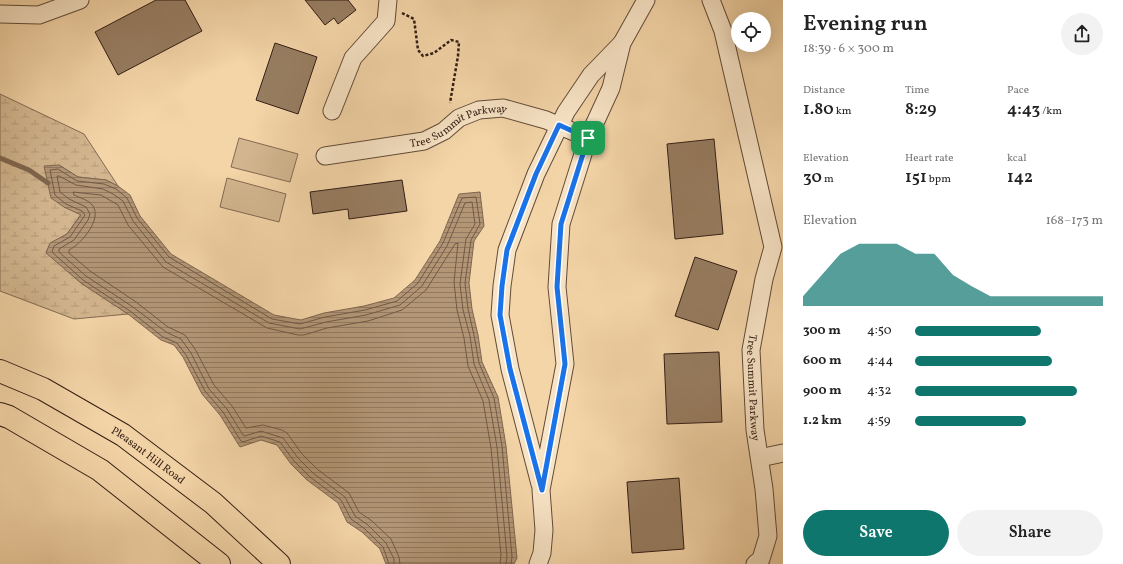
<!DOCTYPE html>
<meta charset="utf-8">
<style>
body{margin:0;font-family:Vollkorn,serif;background:#f2f2f2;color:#222;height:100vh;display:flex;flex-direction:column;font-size:15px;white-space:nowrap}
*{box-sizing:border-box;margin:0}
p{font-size:13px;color:#767676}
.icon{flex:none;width:22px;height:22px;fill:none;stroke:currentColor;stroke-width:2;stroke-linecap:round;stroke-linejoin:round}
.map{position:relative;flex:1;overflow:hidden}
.panel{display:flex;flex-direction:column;background:#fff;width:340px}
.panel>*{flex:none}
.controls{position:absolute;left:731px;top:12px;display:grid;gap:8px}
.controls a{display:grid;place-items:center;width:40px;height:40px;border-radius:50%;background:#fff;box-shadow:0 4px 16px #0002;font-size:20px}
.pin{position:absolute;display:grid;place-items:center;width:34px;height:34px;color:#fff;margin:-17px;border-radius:8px;box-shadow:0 2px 6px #0006}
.round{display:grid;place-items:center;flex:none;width:42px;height:42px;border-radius:21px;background:#f2f2f2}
.headline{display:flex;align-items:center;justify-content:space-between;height:68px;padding:0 20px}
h1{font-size:22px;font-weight:600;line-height:30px}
.figures{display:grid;grid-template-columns:repeat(3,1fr);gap:6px;height:68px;padding:4px 20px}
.figures div{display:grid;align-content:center}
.figures b{font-size:17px;font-weight:600}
.figures small{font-size:11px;font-weight:400}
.figures p{font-size:11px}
.chart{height:112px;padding:8px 20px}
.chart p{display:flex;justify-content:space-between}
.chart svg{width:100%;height:72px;margin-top:4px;fill:#0f766e;opacity:.7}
.cta{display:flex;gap:8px;margin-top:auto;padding:8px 20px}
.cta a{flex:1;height:46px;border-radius:24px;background:#0f766e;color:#fff;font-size:16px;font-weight:600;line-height:46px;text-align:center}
.cta a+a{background:#f2f2f2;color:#222}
ul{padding:0 20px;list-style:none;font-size:13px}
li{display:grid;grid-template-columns:64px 48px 1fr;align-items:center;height:30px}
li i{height:10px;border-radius:5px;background:#0f766e}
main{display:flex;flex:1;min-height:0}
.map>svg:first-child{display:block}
</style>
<main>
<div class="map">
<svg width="783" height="564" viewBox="0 0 783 564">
<defs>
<pattern id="wetland-marsh" width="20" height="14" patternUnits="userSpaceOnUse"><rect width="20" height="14" fill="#d3b68f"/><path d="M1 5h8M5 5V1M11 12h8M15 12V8" fill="none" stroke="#b69c7a"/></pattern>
<pattern id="water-rules" width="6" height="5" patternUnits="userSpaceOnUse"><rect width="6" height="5" fill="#b29676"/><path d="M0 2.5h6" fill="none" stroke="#917a60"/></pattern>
</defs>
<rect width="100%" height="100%" fill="#f4d5a8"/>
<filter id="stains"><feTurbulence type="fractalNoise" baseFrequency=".005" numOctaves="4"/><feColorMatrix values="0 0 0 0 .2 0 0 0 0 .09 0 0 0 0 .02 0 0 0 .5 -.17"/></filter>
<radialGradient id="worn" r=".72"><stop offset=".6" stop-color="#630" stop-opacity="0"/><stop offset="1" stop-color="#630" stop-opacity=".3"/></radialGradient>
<!-- wetland -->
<path fill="url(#wetland-marsh)" stroke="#826a52" d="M 0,94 L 84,134 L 118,186 L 106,180 L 78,177 L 59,165 L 64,207 L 81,214 L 67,234 L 51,243 L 46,252 L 81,283 L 128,314 L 74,319 L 0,291 Z"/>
<!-- park -->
<path fill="#d3b68f" stroke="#826a52" d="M 239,138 L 298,154 L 290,182 L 231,167 Z
M 227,178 L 286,194 L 279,222 L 220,207 Z"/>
<!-- water -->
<path fill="url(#water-rules)" stroke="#7f664f" d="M 59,165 L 78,177 L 106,180 L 118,186 L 130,195 L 140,216 L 171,254 L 274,315 L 301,320 L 324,313 L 364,306 L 394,298 L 415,280 L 440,241 L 459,194 L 480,192 L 484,226 L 474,241 L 469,283 L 472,309 L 478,335 L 482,362 L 498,397 L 506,446 L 517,558 L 514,564 L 386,564 L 380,549 L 362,532 L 347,522 L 338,503 L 307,480 L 291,464 L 277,445 L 261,440 L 240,447 L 220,415 L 202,394 L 183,357 L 174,345 L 161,340 L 128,314 L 81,283 L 46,253 L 50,243 L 67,234 L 81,215 L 64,207 L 51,198 L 44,166 Z"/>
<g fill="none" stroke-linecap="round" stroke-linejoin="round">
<!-- shore -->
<path stroke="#725a45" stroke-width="1" d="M 389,564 L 383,547 L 365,529 L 351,519 L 341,500 L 310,477 L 294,461 L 280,442 L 261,436 L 243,442 L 241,441 L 223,412 L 205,391 L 186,355 L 177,343 L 163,337 L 130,311 L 83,280 L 52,252 L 54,246 L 70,237 L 85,215 L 82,211 L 66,204 L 55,195 L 50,170 L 58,169 L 77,181 L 104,184 L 116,189 L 127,198 L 137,218 L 169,257 L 272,319 L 300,324 L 325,317 L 365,310 L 397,301 L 418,283 L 443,243 L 462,198 L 476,197 L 480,224 L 471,240 L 465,283 L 468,309 L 474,335 L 479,363 L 494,398 L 502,446 L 512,557 L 511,564
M 394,564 L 394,559 L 386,543 L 368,525 L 355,516 L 345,497 L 313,473 L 298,458 L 283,438 L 261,431 L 245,436 L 243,435 L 227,409 L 209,389 L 191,353 L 181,339 L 166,332 L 133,307 L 86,276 L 59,252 L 59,249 L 74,240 L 88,220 L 90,214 L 86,207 L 69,199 L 60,192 L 57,176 L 59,176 L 76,185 L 103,189 L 113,194 L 123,201 L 133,221 L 166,262 L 269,323 L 300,329 L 326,322 L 366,315 L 400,305 L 422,286 L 447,246 L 465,203 L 472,202 L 475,224 L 466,239 L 460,284 L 463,310 L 470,336 L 474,364 L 489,400 L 497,447 L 507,556 L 506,564
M 400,564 L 399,557 L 391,539 L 372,521 L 359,512 L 349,493 L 317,469 L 302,454 L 287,433 L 282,430 L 263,425 L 246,428 L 232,406 L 214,385 L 195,349 L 185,335 L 168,327 L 136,302 L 90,271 L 69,253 L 69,250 C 81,244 102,220 93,206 C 89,200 80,198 74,195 L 73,192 L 101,195 L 118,205 L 128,225 L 163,267 L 267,328 L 298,335 L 304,335 L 327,328 L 368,321 L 402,310 L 426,290 L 455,244 L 458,243 L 454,282 L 457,310 L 464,338 L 468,366 L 483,401 L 491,448 L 501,555 L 500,564"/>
<!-- stream -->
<path stroke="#7f664f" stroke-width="5" d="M 0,158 L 29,170 L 48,183"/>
</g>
<!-- building -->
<path fill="#977d61" stroke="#321d14" d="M 156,0 L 185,0 L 202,31 L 118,75 L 95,32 Z
M 305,0 L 348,0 L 356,10 L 338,24 L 334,18 L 325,25 Z
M 275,43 L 317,57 L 298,114 L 256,100 Z
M 714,139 L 723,234 L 675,239 L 667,144 Z
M 402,180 L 407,211 L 349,219 L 348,209 L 313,214 L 310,192 Z
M 695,257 L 737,271 L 718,330 L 675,316 Z
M 719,352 L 722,422 L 667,424 L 664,354 Z
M 679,478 L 684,549 L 632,553 L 627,482 Z"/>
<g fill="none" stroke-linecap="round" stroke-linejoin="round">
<defs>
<g id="street">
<path id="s1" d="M 711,0 L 723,31 L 773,247 L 764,279 L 751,350 L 755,430 L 764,489 L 768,536 L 761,559 L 755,564"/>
<path d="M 0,14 L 39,15 L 80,0"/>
<path d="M 332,111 L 353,58 L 386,21 L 388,0"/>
<path id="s2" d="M 325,156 L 424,141 L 444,131 L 459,118 L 479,110 L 503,108 L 546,120 L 588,138"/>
<path d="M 760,458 L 783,453"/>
<path d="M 540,484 L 510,369 L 500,315 L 502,286 L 507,250 L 536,174 L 566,112 L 591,75 L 621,44"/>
<path d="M 538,564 L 542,553 L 544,530 L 541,490 L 565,364 L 557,287 L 561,224 L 588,138 L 611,88 L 622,43 L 646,0"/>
</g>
<g id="highway">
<path id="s3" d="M 0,371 L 43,389 L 123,435 L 213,503 L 279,564"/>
<path d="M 0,414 L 9,417 L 100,470 L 219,564"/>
</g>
</defs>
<!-- street casing -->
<use href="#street" stroke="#624b39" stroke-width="19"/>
<!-- highway casing -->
<use href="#highway" stroke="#321d14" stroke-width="24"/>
<!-- path -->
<path stroke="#321d14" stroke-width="2.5" stroke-dasharray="3 2" stroke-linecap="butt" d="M 402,13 L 414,19 L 418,50 L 423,56 L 434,53 L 451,40 L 459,42 L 458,56 L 450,103"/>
<!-- street -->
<use href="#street" stroke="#f8e4c6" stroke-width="17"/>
<!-- highway -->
<use href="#highway" stroke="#f4d5a8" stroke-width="22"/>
</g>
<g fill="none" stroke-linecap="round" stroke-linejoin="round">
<defs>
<path id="route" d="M 559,125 L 588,138 L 561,224 L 557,287 L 565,364 L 542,490 L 510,369 L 500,315 L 502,286 L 507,250 L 536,174 Z"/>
</defs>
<!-- route casing -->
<use href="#route" stroke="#fff" stroke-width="8"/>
<!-- route -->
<use href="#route" stroke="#1a73e8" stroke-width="5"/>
</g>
<g text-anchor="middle" stroke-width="4" stroke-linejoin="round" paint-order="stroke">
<!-- street labels -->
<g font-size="11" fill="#321d14" stroke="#f8e4c6">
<text dy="4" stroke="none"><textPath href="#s2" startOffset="139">Tree Summit Parkway</textPath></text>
<text dy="4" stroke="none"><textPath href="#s1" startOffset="398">Tree Summit Parkway</textPath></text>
<text dy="4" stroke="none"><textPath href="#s3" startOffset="171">Pleasant Hill Road</textPath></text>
</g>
</g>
<rect width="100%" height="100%" filter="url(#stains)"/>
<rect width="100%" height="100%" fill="url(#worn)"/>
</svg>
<div class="controls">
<a><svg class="icon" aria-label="locate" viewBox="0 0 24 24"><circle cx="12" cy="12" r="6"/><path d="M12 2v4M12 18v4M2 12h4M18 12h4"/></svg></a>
</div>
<div class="pin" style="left:588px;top:138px;background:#1e9e55"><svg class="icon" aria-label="arrive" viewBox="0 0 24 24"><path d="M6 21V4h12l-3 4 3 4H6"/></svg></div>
</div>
<section class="panel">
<div class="headline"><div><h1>Evening run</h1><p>18:39 · 6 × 300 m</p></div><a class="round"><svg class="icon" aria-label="share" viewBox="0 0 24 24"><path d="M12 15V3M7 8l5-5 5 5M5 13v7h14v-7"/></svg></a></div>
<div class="figures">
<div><p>Distance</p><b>1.80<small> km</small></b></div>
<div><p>Time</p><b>8:29</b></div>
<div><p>Pace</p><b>4:43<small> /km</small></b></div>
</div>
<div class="figures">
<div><p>Elevation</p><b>30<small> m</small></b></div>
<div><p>Heart rate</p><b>151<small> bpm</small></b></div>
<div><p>kcal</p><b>142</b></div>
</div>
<div class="chart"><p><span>Elevation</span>168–173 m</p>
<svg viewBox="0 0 160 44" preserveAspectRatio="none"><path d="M0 44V38L10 25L20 12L30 6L40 6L50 6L60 12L70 12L80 25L90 32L100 38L110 38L120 38L130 38L140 38L150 38L160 38V44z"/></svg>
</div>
<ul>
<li><b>300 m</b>4:50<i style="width:67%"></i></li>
<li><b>600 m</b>4:44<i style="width:73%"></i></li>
<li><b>900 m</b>4:32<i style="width:86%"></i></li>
<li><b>1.2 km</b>4:59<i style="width:59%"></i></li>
</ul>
<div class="cta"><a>Save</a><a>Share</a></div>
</section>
</main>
